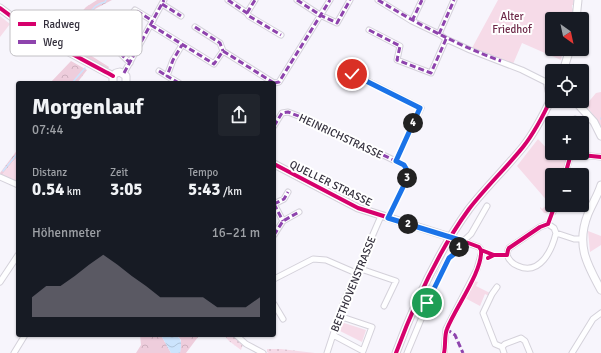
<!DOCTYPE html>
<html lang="de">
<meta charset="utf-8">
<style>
body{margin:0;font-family:Signika,sans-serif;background:#20242c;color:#f1f3f6;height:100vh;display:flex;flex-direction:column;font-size:15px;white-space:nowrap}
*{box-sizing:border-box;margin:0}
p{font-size:13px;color:#9ea1a6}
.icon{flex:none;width:22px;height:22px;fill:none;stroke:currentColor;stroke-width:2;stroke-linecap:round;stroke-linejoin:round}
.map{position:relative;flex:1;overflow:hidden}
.side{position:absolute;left:16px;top:81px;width:260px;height:256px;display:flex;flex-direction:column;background:#171b24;border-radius:4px;box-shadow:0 1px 3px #0004}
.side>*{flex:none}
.needle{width:26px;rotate:147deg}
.buttons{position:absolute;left:545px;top:12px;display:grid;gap:8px}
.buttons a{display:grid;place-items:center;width:44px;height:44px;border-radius:4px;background:#171b24;box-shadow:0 1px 3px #0004;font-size:20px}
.pin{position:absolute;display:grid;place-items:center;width:34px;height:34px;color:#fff;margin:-17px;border:2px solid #fff;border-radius:50%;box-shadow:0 1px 4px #0007}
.km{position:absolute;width:20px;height:20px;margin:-10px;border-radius:50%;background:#222;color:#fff;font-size:11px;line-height:20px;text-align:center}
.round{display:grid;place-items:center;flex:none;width:42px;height:42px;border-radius:4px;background:#20242c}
.headline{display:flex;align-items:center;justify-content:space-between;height:68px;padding:0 16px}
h1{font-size:22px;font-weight:800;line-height:30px}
.metrics{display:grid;grid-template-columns:repeat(3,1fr);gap:6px;height:68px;padding:4px 16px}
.metrics div{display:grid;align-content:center}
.metrics b{font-size:17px;font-weight:800}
.metrics small{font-size:11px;font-weight:400}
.metrics p{font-size:11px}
.chart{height:112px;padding:8px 16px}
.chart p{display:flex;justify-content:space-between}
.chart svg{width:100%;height:72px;margin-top:4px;fill:#77747f;opacity:.7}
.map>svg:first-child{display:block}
</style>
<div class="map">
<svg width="601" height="353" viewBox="0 0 601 353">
<defs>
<pattern id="grass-dots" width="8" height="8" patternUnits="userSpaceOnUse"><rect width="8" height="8" fill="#f6dbe8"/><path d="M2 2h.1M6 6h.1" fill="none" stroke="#d3bcc8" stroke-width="1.8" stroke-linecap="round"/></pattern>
<pattern id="forest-crowns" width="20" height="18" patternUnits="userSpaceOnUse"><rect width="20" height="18" fill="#eecddc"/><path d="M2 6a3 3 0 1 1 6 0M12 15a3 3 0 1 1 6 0" fill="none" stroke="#cdb0be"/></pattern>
<pattern id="water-waves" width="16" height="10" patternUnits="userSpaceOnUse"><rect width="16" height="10" fill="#cce4fd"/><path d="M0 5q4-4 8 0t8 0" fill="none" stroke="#b0c4da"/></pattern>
</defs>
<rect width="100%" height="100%" fill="#f7f5fc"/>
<!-- grass -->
<path fill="url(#grass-dots)" d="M 224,335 L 233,335 L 243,344 L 241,350 L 229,341 Z
M 267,349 L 281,349 L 315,353 L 269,353 L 267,352 Z"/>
<!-- forest -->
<path fill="url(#forest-crowns)" d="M 97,0 L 112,0 L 95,9 L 83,29 L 90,55 L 109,67 L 108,69 L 77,53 C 79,43 76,29 75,19 L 86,7 Z
M 71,61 L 87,70 L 77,83 L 50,83 Z
M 18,149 L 18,156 L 1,176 L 0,173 Z
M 140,335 L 165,335 L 162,337 L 171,353 L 136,353 L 141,345 Z
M 177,335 L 201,335 L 198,337 L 186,353 L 180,353 L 181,340 Z"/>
<!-- green -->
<path fill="#f6dbe8" d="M 498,0 L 574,0 L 573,5 L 572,5 L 572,8 L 573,9 L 571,19 L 552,19 L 552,49 L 563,49 L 561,60 L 522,43 L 513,64 L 472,48 Z
M 0,16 L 10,24 L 0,37 Z
M 601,92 L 601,126 L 586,105 L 596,93 Z
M 538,139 L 551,153 L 568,154 L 562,175 L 552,175 L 552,196 L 547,210 L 549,211 L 546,213 L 544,213 L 540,208 L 540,207 L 542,209 L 549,203 L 517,166 Z
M 18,156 L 18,183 L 6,177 L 1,176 Z
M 588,231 L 601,236 L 601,245 L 590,252 Z
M 474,281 L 478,282 L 476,286 L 490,293 L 489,296 L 485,294 L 480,306 L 465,298 Z
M 341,322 L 366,330 L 362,342 L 338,330 Z"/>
<!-- water -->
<path fill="url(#water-waves)" d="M 165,335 C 180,335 183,337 180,353 L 171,353 L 162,337 Z"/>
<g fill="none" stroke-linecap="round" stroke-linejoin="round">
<!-- stream -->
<path stroke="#cce4fd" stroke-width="1.5" d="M 86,56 C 83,43 79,38 79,25 C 82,21 86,18 89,14 C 94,7 96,4 105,2 L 106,0
M 72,83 L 85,68
M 601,119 L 601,118
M 3,171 L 18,153"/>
<defs>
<path id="street" d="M 228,0 L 247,13 L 249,16 L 281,35
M 297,0 L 320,15 L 337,23 L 350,0
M 378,0 L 412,21 L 439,34 L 446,39 L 470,50 L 522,70 L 548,83
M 162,4 L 181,16
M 247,13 L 255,0
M 124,17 L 128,19 L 135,10 L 153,21
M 412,21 L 422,0
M 151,25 L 214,64 L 223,51 L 274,83
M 195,27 L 220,43 L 223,51
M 369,30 L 400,46 L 397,60 L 431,73 L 446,39
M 105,32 L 106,39 L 130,63
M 439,34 L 454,0
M 113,46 L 121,38
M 159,71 L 167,76
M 124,73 L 164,0
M 352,73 L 421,108 L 396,161
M 179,83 L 167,76 L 173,60 L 182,45
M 274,83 L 279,82 L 330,0
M 574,123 L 575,119
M 274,126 L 282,113 L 288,112 L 314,122 L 404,165 L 408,172 L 406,181 L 388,218
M 571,154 L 601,157
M 565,175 L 571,153
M 0,177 L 18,185
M 274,204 L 283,221
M 274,204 L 284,199 L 288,192
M 553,212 L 555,205
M 548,224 L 554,228 L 556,233 C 552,250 540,276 518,266 C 513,264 509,261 507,255 L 508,250 L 509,248 L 540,227 Z
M 556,233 L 574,239 L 582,239
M 274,235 L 283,221 L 299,212
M 358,268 L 396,281 L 384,306
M 274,279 L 313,259 L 326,260 L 356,273
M 0,282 L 18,255
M 497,287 L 492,294 L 483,313 L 495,344 L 502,347
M 274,304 L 283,319
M 236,335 L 246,344 L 263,353
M 333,335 L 363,351 L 372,327 L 339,316
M 502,347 L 505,344 L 521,338 L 525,341 L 530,353
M 502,347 L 504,353
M 14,353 L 25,335
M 327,353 L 344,301 L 381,216
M 407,353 L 440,274 L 449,258 L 458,251 L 459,245 L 471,234 L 487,206
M 444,353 L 446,329 L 477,269 L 482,251 L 479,247 L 450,237
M 572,353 L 593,319 L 601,313"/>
<path id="secondary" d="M 0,8 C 35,35 74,55 113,76
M 576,19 L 578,0
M 563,71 L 570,49
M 552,79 L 548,85 L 549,91 L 552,94
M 113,83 L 113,76 L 116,73 L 120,72 L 126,76 L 126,83
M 575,101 L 594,122 L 601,136
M 274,164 L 358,208 L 450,237
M 601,185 C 598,195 592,204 588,214 C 576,244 586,263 601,290
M 396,353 C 415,302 437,253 469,209 C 486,187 506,168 523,147 C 535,132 544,114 552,97"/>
</defs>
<!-- street casing -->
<use href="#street" stroke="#d4d1da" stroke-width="7"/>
<!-- secondary casing -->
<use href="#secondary" stroke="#d4d1da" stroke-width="9"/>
<!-- street -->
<use href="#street" stroke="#fefeff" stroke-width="5"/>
<!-- secondary -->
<use href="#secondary" stroke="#fefeff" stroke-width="7"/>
<!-- quiet -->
<path stroke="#8e44ad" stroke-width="3" stroke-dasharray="6 3" stroke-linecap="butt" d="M 228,0 L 247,13 L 249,16 L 281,35
M 297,0 L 320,15 L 337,23 L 350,0
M 378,0 C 418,24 457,45 501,61
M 162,4 L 181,16
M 247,13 L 255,0
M 124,17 L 128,19 L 135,10 L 153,21
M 412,21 L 422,0
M 151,25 L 214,64 L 223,51 L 274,83
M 195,27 L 220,43 L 223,51
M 369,30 L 400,46 L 397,60 L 431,73 L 446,39
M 105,32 L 106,39 L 130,63
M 439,34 L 454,0
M 113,46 L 121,38
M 159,71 L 167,76
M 124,73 L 164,0
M 352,73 L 421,108 L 396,161
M 179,83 L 167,76 L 173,60 L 182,45
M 274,83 L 279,82 L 330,0
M 274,126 L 282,113 L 288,112 L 314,122 L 404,165 L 408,172 L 406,181 L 388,218
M 274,204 L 283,221
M 274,204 L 284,199 L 288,192
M 274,235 L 283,221 L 299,212
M 446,329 L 455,335 L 463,353"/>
<defs>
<path id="cycleway" d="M 0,8 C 35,35 74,55 113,76
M 274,164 L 358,208 L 463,241 L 479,247 L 481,250 L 494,255
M 565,175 L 571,154 L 601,157
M 488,258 L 494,255 L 507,255 L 508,250 L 509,248 L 540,227 L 548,224 L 555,205
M 396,353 C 415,302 437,253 469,209 C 486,187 506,168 523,147 C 535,132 544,114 552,97
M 444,353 C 446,345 444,336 447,329 C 455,308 483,271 481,250"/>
</defs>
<!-- cycleway casing -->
<use href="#cycleway" stroke="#fff" stroke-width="6"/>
<!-- cycleway -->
<use href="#cycleway" stroke="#d6006c" stroke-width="4"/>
</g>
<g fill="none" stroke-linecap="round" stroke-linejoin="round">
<defs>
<path id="route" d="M 352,74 L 420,108 L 396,161 L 404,165 L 408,172 L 406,181 L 388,218 L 463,241 L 459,245 L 458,251 L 449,258 L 427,303"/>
</defs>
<!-- route casing -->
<use href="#route" stroke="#fff" stroke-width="8"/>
<!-- route -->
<use href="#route" stroke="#1a73e8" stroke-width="5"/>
</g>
<g text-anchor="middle" stroke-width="4" stroke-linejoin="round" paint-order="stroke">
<!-- park labels -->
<g font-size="11" fill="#6e2a49" stroke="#fff">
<text x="512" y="20">Alter<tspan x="512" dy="13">Friedhof</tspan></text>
</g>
<!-- street labels -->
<g font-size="11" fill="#322e3b" stroke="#fff">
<text transform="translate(341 136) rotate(25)" y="4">HEINRICHSTRASSE</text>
<text transform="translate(331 183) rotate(26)" y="4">QUELLER STRASSE</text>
<text transform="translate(353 284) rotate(-68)" y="4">BEETHOVENSTRASSE</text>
</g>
</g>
<!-- legend -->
<rect x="10" y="10" width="132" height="46" rx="6" fill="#fff" stroke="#c2c0c4" stroke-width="1"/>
<rect x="18" y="22" width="18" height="4" fill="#d6006c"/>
<rect x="18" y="40" width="18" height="4" fill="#8e44ad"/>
<g font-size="11" fill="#322e3b">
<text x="43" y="28">Radweg</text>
<text x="43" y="46">Weg</text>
</g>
</svg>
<div class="buttons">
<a><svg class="needle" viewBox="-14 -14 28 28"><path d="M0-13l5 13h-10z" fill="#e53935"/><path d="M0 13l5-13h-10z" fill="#9ea1a6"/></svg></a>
<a><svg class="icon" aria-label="locate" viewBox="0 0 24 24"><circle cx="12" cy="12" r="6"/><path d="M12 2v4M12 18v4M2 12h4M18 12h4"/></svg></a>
<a>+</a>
<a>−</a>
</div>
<div class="pin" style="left:427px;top:303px;background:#1e9e55"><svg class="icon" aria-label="arrive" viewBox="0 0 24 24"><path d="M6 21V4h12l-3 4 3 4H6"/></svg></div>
<div class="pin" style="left:352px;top:74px;background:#d93025"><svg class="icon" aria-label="check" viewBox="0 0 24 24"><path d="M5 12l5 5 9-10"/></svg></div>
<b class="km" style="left:459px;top:247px">1</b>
<b class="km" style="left:408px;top:224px">2</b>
<b class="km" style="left:407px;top:178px">3</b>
<b class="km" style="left:413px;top:123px">4</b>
<section class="side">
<div class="headline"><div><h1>Morgenlauf</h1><p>07:44</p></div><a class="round"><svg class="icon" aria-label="share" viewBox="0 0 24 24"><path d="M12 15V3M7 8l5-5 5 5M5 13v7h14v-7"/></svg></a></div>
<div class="metrics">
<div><p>Distanz</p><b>0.54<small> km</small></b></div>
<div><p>Zeit</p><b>3:05</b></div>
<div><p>Tempo</p><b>5:43<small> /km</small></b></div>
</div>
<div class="chart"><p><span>Höhenmeter</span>16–21 m</p>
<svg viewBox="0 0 160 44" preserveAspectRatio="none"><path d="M0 44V32L10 25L20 25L30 19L40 12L50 6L60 12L70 19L80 25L90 32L100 32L110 32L120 32L130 38L140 38L150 38L160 32V44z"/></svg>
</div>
</section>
</div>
